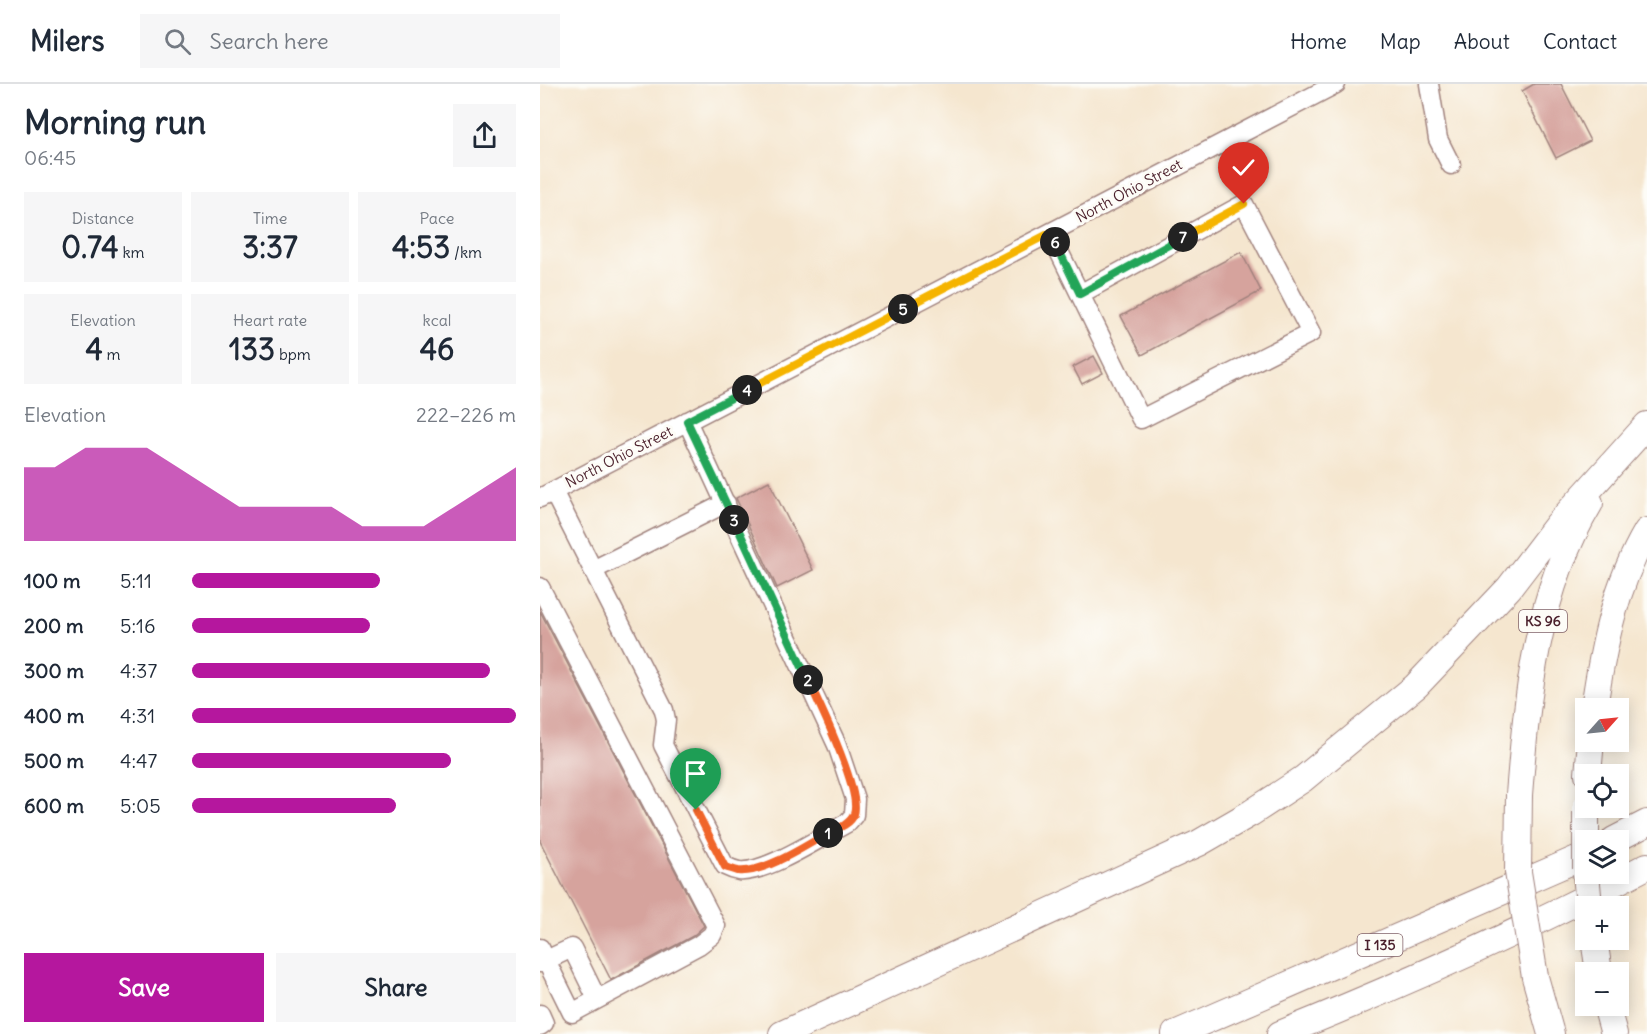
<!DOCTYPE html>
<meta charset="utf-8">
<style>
body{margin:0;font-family:Delius,sans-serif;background:#f6f6f7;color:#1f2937;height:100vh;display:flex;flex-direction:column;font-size:22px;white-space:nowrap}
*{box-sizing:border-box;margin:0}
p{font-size:20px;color:#747a83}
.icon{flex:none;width:33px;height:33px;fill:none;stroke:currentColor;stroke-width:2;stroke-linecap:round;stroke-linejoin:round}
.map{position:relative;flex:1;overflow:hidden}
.panel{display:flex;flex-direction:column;background:#fff;width:540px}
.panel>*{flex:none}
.needle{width:39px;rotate:63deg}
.buttons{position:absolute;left:1035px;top:614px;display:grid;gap:12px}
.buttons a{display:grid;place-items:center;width:54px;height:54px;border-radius:0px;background:#fff;box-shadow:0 3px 15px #0003;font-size:30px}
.pin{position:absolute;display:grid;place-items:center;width:51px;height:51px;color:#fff;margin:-62px -26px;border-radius:50% 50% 50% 0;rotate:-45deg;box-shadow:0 0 6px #0007}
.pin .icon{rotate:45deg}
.km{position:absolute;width:30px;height:30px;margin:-15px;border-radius:50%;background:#222;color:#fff;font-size:16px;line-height:30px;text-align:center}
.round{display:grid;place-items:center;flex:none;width:63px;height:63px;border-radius:0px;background:#f6f6f7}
.head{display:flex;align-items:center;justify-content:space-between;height:102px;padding:0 24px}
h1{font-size:33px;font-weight:800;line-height:45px}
.stats{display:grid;grid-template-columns:repeat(3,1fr);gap:9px;height:102px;padding:6px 24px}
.stats div{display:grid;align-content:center;border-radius:0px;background:#f6f6f7;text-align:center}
.stats b{font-size:30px;font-weight:800}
.stats small{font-size:16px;font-weight:400}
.stats p{font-size:16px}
.chart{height:168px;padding:12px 24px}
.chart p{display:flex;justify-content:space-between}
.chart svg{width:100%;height:108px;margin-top:6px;fill:#b5179e;opacity:.7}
.primary-button{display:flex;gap:12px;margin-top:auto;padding:12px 24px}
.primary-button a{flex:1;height:69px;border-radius:0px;background:#b5179e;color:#fff;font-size:24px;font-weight:800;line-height:69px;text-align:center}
.primary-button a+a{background:#f6f6f7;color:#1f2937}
ul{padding:0 24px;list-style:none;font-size:20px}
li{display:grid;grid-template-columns:96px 72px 1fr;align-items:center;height:45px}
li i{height:15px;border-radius:8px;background:#b5179e}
header{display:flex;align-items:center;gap:36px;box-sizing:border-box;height:84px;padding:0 30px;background:#fff;border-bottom:2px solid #e0e1e3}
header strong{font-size:28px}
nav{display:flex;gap:33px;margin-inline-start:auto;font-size:21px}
.search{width:420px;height:54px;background:#f6f6f7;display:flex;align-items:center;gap:15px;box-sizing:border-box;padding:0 21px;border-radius:0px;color:#747a83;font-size:22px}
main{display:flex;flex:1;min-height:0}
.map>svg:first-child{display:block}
</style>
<header>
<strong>Milers</strong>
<div class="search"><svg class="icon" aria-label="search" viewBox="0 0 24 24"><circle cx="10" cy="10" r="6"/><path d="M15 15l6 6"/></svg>Search here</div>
<nav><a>Home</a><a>Map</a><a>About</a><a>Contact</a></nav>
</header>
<main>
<section class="panel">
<div class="head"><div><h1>Morning run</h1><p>06:45</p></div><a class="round"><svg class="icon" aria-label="share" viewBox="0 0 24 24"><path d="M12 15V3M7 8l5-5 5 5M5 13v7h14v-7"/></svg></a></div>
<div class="stats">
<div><p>Distance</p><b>0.74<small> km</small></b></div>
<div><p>Time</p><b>3:37</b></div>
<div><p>Pace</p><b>4:53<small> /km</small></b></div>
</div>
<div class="stats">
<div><p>Elevation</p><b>4<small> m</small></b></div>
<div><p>Heart rate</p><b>133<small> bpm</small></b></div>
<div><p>kcal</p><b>46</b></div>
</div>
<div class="chart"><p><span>Elevation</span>222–226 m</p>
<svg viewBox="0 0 160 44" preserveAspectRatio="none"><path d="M0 44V14L10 14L20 6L30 6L40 6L50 14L60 22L70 30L80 30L90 30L100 30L110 38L120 38L130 38L140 30L150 22L160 14V44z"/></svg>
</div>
<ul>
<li><b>100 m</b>5:11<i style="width:58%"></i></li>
<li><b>200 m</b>5:16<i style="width:55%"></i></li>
<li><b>300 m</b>4:37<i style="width:92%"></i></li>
<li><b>400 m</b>4:31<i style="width:100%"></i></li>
<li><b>500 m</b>4:47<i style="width:80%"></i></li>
<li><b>600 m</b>5:05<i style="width:63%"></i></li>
</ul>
<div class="primary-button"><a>Save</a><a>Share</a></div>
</section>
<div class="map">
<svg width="1107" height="950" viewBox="0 0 1107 950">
<rect width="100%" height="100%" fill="#fdfcf7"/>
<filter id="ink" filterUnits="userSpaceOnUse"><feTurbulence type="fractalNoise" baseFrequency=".0167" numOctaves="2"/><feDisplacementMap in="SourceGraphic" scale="12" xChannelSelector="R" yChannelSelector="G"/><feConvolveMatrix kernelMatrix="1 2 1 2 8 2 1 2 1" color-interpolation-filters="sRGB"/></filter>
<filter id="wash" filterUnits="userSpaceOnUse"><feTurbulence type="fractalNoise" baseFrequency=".008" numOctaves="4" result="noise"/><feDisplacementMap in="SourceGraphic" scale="24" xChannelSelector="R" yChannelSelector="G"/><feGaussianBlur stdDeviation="1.35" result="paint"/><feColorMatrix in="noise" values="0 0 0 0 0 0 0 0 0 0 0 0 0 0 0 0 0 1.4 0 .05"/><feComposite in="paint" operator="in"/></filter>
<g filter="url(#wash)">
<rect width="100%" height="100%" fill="#f5e6cf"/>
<g id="blocks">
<!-- building -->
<path fill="#d6a39d" d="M 994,0 L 1021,0 L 1050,57 L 1016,74 L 982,7 Z
M 701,168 L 721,207 L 602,271 L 581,232 Z
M 554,272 L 563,289 L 542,300 L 533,283 Z
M 229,397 L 273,486 L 237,504 L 196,414 Z
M 0,527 L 164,842 L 153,852 L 71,896 L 0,757 Z"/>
</g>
</g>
<g filter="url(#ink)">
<use href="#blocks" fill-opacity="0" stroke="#a0827d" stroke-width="1.5"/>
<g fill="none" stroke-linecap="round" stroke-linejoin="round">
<defs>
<path id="minor" d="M 889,0 L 898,55 L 911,81
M 510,149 L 601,335 L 771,249 L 704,120 L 540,210
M 13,407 L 124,626 L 126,636 L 123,661 L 185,782 C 189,784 194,786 199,787 C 225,790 283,752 307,739 L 314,731 L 315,715 L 297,661 L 147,337
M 0,414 L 796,0
M 53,486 L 186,419
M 0,503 L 176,842 L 172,851 L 159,861 L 32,929 L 0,864
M 0,879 L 32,864 L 57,915
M 0,930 L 4,939 L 0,942"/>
<path id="highway" d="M 1054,624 C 1063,563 1075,501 1107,447
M 1048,690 L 1051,657
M 979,711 C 987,610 997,507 1050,419
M 1074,756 L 1107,739
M 1054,855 L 1059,888
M 995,893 L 1011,950
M 1066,921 L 1074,950
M 242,950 L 659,759 L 711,729 L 763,695 L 876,602 L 969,504 L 1018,440 L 1107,341
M 635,950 L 1046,771
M 740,950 C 864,900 988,845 1107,782"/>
</defs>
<!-- minor casing -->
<use href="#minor" stroke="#a0827d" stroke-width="21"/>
<!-- highway casing -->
<use href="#highway" stroke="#a0827d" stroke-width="28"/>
<!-- minor -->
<use href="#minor" stroke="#fff" stroke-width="18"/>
<!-- highway -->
<use href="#highway" stroke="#fff" stroke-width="26"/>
<defs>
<path id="highway-bridge" d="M 979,711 L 978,788 L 995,893
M 1046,785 L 1046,723
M 1046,789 L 1049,822"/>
</defs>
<!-- highway-bridge casing -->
<use href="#highway-bridge" stroke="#a0827d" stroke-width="28" stroke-linecap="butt"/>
<!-- highway-bridge -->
<use href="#highway-bridge" stroke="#fff" stroke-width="26"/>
</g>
</g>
<g fill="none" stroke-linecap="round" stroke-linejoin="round" filter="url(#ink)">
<defs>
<path id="split-1" d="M 156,726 L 185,783 C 189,784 194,786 198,787 C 223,790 267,761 288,749"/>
<path id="split-2" d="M 268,596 C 279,619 322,708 314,730 C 311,740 297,745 288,749"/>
<path id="split-3" d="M 194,436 L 268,596"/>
<path id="split-4" d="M 194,436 L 147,337 L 207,306"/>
<path id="split-5" d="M 207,306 L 363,225"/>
<path id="split-6" d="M 363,225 L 510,149 L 515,158"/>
<path id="split-7" d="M 515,158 L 540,210 L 643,153"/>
<path id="split-8" d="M 643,153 L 704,120"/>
</defs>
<!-- split-1 casing -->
<use href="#split-1" stroke="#fff" stroke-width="12"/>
<!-- split-2 casing -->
<use href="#split-2" stroke="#fff" stroke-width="12"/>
<!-- split-3 casing -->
<use href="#split-3" stroke="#fff" stroke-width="12"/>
<!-- split-4 casing -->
<use href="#split-4" stroke="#fff" stroke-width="12"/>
<!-- split-5 casing -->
<use href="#split-5" stroke="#fff" stroke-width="12"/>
<!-- split-6 casing -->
<use href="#split-6" stroke="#fff" stroke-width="12"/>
<!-- split-7 casing -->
<use href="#split-7" stroke="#fff" stroke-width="12"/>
<!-- split-8 casing -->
<use href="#split-8" stroke="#fff" stroke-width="12"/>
<!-- split-1 -->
<use href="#split-1" stroke="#f0652b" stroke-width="8"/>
<!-- split-2 -->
<use href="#split-2" stroke="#f0652b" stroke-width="8"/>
<!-- split-3 -->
<use href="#split-3" stroke="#22a559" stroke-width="8"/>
<!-- split-4 -->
<use href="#split-4" stroke="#22a559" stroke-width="8"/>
<!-- split-5 -->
<use href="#split-5" stroke="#f5b400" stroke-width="8"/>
<!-- split-6 -->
<use href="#split-6" stroke="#f5b400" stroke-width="8"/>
<!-- split-7 -->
<use href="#split-7" stroke="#22a559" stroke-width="8"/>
<!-- split-8 -->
<use href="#split-8" stroke="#f5b400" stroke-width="8"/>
</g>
<g text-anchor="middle" stroke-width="6" stroke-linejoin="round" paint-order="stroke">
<!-- shield labels -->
<g fill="#fdfcf7" stroke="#806168" stroke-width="1.5">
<rect x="979" y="526" width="48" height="22" rx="4.5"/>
<rect x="817.5" y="850" width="45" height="22" rx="4.5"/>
</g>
<g font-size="14" font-weight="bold" fill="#4a1f2b">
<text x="1003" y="542">KS 96</text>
<text x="840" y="866">I 135</text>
</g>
<!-- street labels -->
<g font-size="15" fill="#4a1f2b" stroke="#fdfcf7">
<text transform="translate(589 107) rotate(-28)" y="5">North Ohio Street</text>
<text transform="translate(79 373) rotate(-27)" y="5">North Ohio Street</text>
</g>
</g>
</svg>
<div class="buttons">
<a><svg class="needle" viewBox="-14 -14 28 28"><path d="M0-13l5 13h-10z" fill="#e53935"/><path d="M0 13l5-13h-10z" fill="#747a83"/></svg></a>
<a><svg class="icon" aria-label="locate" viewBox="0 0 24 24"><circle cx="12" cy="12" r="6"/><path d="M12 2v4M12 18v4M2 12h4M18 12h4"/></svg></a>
<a><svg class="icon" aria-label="layers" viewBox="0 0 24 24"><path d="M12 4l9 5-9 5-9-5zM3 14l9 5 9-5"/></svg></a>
<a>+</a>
<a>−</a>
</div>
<div class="pin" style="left:156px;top:726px;background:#1e9e55"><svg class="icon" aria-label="arrive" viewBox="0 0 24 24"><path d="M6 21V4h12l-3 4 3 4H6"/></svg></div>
<div class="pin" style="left:704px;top:120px;background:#d93025"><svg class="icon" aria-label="check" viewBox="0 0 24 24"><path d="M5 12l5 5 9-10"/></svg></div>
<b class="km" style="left:288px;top:749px">1</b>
<b class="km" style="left:268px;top:596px">2</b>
<b class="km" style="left:194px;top:436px">3</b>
<b class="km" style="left:207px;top:306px">4</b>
<b class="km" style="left:363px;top:225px">5</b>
<b class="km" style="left:515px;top:158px">6</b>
<b class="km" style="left:643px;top:153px">7</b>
</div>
</main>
